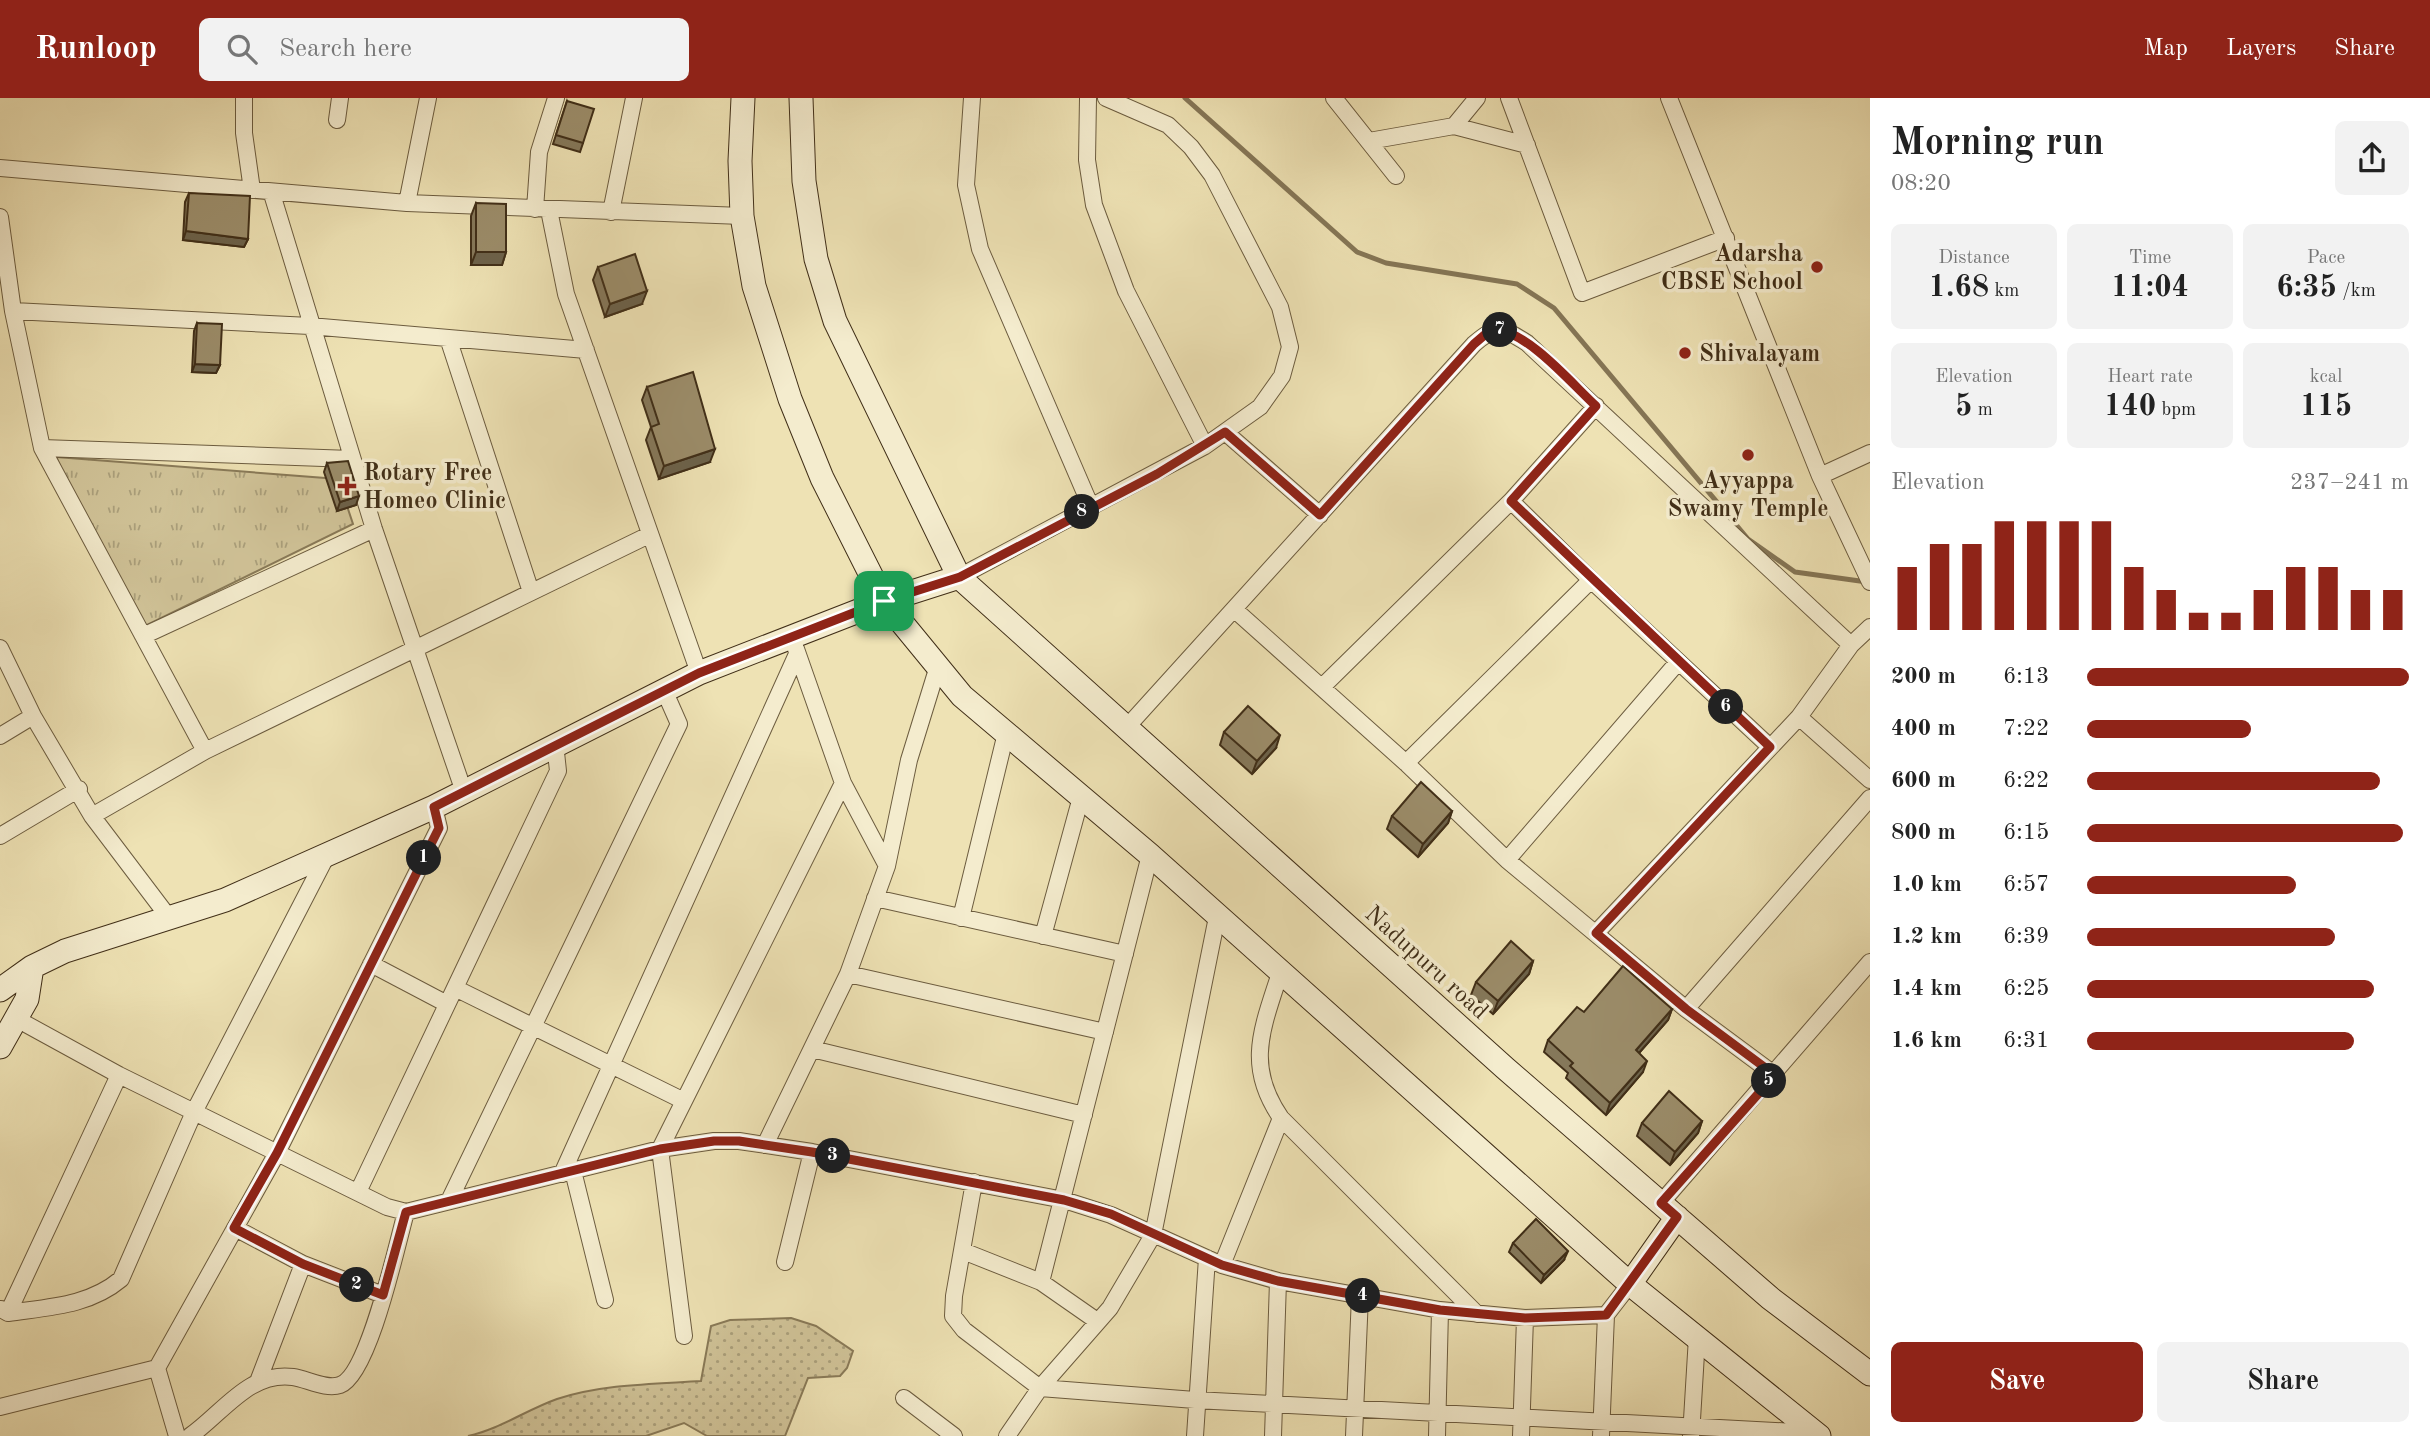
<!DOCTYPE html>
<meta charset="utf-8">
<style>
body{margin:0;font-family:"Old Standard TT",serif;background:#f2f2f2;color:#222;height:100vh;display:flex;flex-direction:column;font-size:26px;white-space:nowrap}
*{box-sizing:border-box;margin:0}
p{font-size:23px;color:#767676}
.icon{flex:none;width:38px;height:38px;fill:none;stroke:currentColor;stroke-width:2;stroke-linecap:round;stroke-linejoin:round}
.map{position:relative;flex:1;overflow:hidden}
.side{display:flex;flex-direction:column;background:#fff;width:560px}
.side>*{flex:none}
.pin{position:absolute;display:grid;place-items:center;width:60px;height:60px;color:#fff;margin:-30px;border-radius:14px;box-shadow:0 4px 10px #0006}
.km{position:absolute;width:35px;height:35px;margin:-18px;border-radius:50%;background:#222;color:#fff;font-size:19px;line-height:35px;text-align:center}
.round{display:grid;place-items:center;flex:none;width:74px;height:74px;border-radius:10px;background:#f2f2f2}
.headline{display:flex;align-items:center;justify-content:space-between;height:119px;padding:0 21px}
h1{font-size:38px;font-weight:800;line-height:52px}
.stats{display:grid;grid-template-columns:repeat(3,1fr);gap:10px;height:119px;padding:7px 21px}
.stats div{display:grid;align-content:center;border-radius:10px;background:#f2f2f2;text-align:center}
.stats b{font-size:30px;font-weight:800}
.stats small{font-size:19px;font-weight:400}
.stats p{font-size:19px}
.chart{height:196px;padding:14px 21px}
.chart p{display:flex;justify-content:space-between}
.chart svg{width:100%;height:126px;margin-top:7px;stroke:#8f2418;stroke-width:6}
.button{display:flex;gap:14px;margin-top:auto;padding:14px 21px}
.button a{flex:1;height:80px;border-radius:10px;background:#8f2418;color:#fff;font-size:28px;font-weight:800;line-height:80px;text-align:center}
.button a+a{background:#f2f2f2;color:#222}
ul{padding:0 21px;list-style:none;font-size:23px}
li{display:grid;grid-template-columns:112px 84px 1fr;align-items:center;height:52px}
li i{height:18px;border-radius:9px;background:#8f2418}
header{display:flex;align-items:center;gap:42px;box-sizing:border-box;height:98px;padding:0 35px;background:#8f2418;color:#fff}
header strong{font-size:33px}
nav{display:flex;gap:38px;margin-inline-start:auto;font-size:24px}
.search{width:490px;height:63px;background:#f2f2f2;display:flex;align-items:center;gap:18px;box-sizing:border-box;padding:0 24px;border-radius:10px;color:#767676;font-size:26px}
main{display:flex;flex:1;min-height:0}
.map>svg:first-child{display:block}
</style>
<header>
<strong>Runloop</strong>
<div class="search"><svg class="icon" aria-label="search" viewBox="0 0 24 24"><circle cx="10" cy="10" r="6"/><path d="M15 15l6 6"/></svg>Search here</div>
<nav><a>Map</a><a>Layers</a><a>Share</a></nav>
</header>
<main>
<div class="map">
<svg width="1870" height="1338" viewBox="0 0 1870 1338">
<defs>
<pattern id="grass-dots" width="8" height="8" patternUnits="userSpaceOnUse" patternTransform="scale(1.75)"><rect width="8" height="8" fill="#d1c499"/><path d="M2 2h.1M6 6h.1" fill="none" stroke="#aba07c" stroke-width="1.8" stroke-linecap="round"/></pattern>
<pattern id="park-tufts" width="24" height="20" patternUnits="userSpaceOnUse" patternTransform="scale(1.75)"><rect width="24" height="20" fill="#d1c499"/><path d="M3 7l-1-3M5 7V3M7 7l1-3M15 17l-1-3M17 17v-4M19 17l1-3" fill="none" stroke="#aba07c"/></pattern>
</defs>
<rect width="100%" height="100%" fill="#eee2b4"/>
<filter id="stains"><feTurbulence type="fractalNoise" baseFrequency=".00286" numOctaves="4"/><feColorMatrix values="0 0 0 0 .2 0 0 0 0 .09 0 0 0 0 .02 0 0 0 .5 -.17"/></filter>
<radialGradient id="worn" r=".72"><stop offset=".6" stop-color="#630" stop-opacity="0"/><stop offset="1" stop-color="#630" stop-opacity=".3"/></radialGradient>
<!-- grass -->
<path fill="url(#grass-dots)" stroke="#897a58" stroke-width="2" d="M 791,1220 L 816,1228 L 853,1253 L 847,1270 L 840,1278 L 808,1280 L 785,1338 L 707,1338 L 684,1325 L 646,1338 L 468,1338 C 500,1331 526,1312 557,1301 C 603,1286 654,1286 701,1283 L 711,1228 L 730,1222 Z"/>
<!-- park -->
<path fill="url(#park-tufts)" stroke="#897a58" stroke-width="2" d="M 56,359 L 338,381 L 353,426 L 145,528 L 97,448 Z"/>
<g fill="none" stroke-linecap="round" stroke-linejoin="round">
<!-- stream -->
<path stroke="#857656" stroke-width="5" d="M 1185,0 L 1357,154 L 1386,165 L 1517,186 L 1554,210 L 1748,441 L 1795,474 L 1867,484"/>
<defs>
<path id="street" d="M 244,0 L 244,35 L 252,92
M 972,0 L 966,87 L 980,151 L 1091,409
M 1088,0 L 1087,62 L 1094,107 L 1126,193 L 1205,348
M 1334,0 L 1396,78
M 1509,0 L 1582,195 L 1726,140
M 1669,0 L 1820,378 L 1870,355
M 337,22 L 340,0
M 1454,28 L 1477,0
M 1369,43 L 1454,28 L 1527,47
M 0,70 L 407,105 L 742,118
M 272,96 L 374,431 L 464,694
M 407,105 L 428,0
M 535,111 L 539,54 L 556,0
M 549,112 L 566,196 L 699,575
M 611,114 L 634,0
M 0,119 L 13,213 L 42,350 L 205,653
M 13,213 L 310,228 L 586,252
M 448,240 L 531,494
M 1225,334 L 1320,417
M 42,350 L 351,361
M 1820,378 L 1870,484
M 959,479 L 1205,348 L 1260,309 L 1282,278 L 1290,249 L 1280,209 L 1212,77 L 1191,49 L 1168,27 L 1106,0
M 1591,482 L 1770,649
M 1235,512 L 1406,665 L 1507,762 L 1686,911 L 1775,977
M 143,538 L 374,431
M 0,550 L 33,618 L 92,718 L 170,821
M 796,551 L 843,685 L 887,768
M 1322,589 L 1511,403
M 1799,619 L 1870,682
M 1127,629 L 1474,246 C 1497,226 1503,230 1527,245 L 1851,547
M 0,638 L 33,618
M 1406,665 L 1591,482 L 1511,403 L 1596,308
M 92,718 L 205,653 L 649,437
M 0,738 L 79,691
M 1507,762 L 1678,564
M 875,800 L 1125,856
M 961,820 L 1006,635
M 1596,835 L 1799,619 L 1851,547 L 1870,529
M 1043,838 L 1081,699
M 371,866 L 447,906
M 1280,875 C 1262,931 1245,968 1281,1020 L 1477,1216
M 848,876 L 1105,934
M 455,890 L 684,1003
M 1686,911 L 1870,700
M 15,920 L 119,977 L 387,1109 L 406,1114 L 660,1051 L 714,1043 L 739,1043 L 812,1054 L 1064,1102 L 1111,1117 L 1222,1167 L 1278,1183 L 1440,1212 L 1525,1220 L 1606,1217 L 1630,1186
M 812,951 L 1084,1017
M 765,1047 L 848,876 L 887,768 L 909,662 L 938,568
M 573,1073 L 605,1202
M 562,1076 L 797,556
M 974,1084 L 954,1198 L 953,1218 L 964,1232 L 1040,1290 L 1195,1302 L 1814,1335
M 358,1094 L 558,673 L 555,645
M 449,1103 L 679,626 L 664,592
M 1661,1105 L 1870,864
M 235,1130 L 303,1166 L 259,1281
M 963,1153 L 1041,1184 L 1097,1223
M 785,1164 L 812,1054
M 303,1166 L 383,1197
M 1222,1167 L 1281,1020
M 1041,1184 L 1150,757
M 1,1211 L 8,1215 L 119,977
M 8,1215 C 49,1209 89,1208 121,1181 L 194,1014 L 327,757
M 684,1238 L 660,1051 L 843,685
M 157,1270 L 177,1338
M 904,1300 L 954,1338
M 0,1309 L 157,1270 L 277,1055 L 439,730 L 434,709
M 190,1338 C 223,1315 249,1273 293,1279 C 307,1281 326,1292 340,1287 C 369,1277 397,1146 406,1114
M 1007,1338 L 1040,1290 L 1110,1210 L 1153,1137 L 1217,819
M 1195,1338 L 1207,1160
M 1273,1338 L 1278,1183
M 1354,1338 L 1360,1198
M 1437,1338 L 1440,1212
M 1521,1338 L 1525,1220
M 1601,1338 L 1606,1217
M 1691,1338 L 1697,1239"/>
<path id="secondary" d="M 743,0 L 740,63 L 742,118 L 754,188 L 790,301 L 822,380 L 884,503 L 962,598 L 1150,757 L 1630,1186 L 1819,1338
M 801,0 L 804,83 L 816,161 L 835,223 L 959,479 L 1505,970 L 1770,1200 L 1870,1276
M 0,892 L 32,869 L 65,853 L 225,802 L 434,709 L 699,575 L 884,503 L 959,479
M 0,949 L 27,901 L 32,869
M 1630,1186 L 1677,1119"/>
</defs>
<!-- street casing -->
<use href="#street" stroke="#6c5c3f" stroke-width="18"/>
<!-- secondary casing -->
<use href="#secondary" stroke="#412f18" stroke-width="25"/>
<!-- street -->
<use href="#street" stroke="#f4ecce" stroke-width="16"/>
<!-- secondary -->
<use href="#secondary" stroke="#f4ecce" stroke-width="23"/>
</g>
<!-- wall -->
<path fill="#85785a" stroke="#412f18" stroke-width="2" d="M 567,3 L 583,45 L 580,54 L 553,46 Z
M 189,95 L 248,141 L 244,149 L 183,142 L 185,104 Z
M 476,105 L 506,154 L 502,167 L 471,167 L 471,118 Z
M 598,169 L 642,206 L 605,219 L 593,182 Z
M 197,225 L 220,267 L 216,275 L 192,274 L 194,233 Z
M 647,289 L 710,364 L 659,381 L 646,342 L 651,329 L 642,302 Z
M 327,365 L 356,407 L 337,413 L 324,374 Z
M 1224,634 L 1276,650 L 1252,676 L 1220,647 Z
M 1452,713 L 1448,725 L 1418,759 L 1387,731 L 1392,718 Z
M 1533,863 L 1529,876 L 1493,916 L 1471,897 L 1476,884 Z
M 1672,911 L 1668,922 L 1639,955 L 1643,974 L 1606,1017 L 1566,980 L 1568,975 L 1544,954 L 1548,942 L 1584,914 Z
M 1702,1023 L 1698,1035 L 1670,1067 L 1637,1038 L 1642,1025 Z
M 1513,1145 L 1564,1162 L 1541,1185 L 1509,1154 Z"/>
<!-- shaded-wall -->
<path fill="#6c624a" stroke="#412f18" stroke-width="2" d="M 186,133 L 248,141 L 244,149 L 183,142 Z
M 476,154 L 506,154 L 502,167 L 471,167 Z
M 647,193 L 642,206 L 605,219 L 610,206 Z
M 195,266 L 220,267 L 216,275 L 192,274 Z
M 715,351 L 710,364 L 659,381 L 664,368 Z
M 359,398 L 356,407 L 337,413 L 340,404 Z
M 1280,637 L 1276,650 L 1252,676 L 1257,663 Z
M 1452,713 L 1448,725 L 1418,759 L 1423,746 Z
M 1533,863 L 1529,876 L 1493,916 L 1498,903 Z
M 1672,911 L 1668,922 L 1631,964 L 1636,952 Z
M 1647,963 L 1643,974 L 1606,1017 L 1610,1005 Z
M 1702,1023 L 1698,1035 L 1670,1067 L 1675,1054 Z
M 1568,1153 L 1564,1162 L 1541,1185 L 1544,1177 Z"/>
<!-- building -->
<path fill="#9b8c69" stroke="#412f18" stroke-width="2" d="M 567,3 L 594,11 L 583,45 L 556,37 Z
M 189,95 L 250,98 L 248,141 L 186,133 Z
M 476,105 L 506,106 L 506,154 L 476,154 Z
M 635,156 L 647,193 L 610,206 L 598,169 Z
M 197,225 L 222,226 L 220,267 L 195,266 Z
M 693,274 L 715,351 L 664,368 L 651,329 L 659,326 L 647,289 Z
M 348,363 L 359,398 L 340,404 L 327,365 Z
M 1248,608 L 1280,637 L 1257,663 L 1224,634 Z
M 1421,684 L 1452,713 L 1423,746 L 1392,718 Z
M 1511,843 L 1533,863 L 1498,903 L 1476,884 Z
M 1623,868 L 1672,911 L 1636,952 L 1647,963 L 1610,1005 L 1570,968 L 1573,965 L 1548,942 L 1577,909 L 1584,914 Z
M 1669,993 L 1702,1023 L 1675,1054 L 1642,1025 Z
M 1536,1121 L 1568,1153 L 1544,1177 L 1513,1145 Z"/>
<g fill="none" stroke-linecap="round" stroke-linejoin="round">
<defs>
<path id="route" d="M 1496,231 C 1530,236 1571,285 1596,308 L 1511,403 L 1770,649 L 1596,835 L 1686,911 L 1775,977 L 1661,1105 L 1677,1119 L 1606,1217 L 1525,1220 L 1440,1212 L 1278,1183 L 1222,1167 L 1111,1116 L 1064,1102 L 812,1054 L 739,1043 L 714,1043 L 660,1051 L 406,1114 L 383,1197 L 303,1166 L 234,1130 L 277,1055 L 439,730 L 434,709 L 699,575 L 884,503 L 960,479 L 1157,376 L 1225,334 L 1320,417 L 1474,246 L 1488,234 Z"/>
</defs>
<!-- route casing -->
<use href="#route" stroke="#fff" stroke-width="14"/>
<!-- route -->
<use href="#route" stroke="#8f2418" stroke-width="9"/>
</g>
<!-- markers -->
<g fill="#8f2418" stroke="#f4ecce" stroke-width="2.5">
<circle cx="1817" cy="169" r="7"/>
<circle cx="1685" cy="255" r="7"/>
<circle cx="1748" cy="357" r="7"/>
<path d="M343.5 377.5h7v7h7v7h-7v7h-7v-7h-7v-7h7z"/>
</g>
<g text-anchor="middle" stroke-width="7" stroke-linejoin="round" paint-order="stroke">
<!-- poi labels -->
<g font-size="24" font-weight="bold" fill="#412f18" stroke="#f4ecce" text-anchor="start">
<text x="1803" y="163" text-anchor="end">Adarsha<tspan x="1803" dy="28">CBSE School</tspan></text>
<text x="1699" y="263">Shivalayam</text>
<text x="363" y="382">Rotary Free<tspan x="363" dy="28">Homeo Clinic</tspan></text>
<text x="1748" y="390" text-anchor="middle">Ayyappa<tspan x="1748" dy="28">Swamy Temple</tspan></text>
</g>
<!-- street labels -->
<g font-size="24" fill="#412f18" stroke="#f4ecce">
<text transform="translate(1427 864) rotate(42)" y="8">Nadupuru road</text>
</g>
</g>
<rect width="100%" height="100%" filter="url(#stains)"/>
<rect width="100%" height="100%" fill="url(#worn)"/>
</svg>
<div class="pin" style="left:884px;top:503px;background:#1e9e55"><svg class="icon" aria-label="arrive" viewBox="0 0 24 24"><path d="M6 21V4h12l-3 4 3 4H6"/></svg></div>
<b class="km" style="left:424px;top:760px">1</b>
<b class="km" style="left:357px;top:1187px">2</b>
<b class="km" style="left:833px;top:1058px">3</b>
<b class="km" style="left:1363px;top:1198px">4</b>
<b class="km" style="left:1769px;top:983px">5</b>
<b class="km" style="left:1726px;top:609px">6</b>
<b class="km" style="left:1500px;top:232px">7</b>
<b class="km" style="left:1082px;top:414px">8</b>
</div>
<section class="side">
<div class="headline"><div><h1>Morning run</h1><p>08:20</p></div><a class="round"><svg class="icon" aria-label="share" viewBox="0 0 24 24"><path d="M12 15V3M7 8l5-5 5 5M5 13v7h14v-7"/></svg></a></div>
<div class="stats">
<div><p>Distance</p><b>1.68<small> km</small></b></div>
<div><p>Time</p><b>11:04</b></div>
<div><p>Pace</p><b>6:35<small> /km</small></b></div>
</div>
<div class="stats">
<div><p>Elevation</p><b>5<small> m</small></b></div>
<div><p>Heart rate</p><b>140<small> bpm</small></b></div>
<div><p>kcal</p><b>115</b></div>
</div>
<div class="chart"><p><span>Elevation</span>237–241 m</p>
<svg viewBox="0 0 160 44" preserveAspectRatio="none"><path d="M5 44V22M15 44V14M25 44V14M35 44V6M45 44V6M55 44V6M65 44V6M75 44V22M85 44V30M95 44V38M105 44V38M115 44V30M125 44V22M135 44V22M145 44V30M155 44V30"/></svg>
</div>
<ul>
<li><b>200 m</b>6:13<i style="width:100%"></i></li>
<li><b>400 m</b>7:22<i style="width:51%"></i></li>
<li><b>600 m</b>6:22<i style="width:91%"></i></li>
<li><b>800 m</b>6:15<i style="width:98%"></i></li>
<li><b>1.0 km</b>6:57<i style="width:65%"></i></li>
<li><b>1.2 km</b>6:39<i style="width:77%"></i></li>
<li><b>1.4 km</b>6:25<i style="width:89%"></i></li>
<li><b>1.6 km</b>6:31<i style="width:83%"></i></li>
</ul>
<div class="button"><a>Save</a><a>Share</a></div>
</section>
</main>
